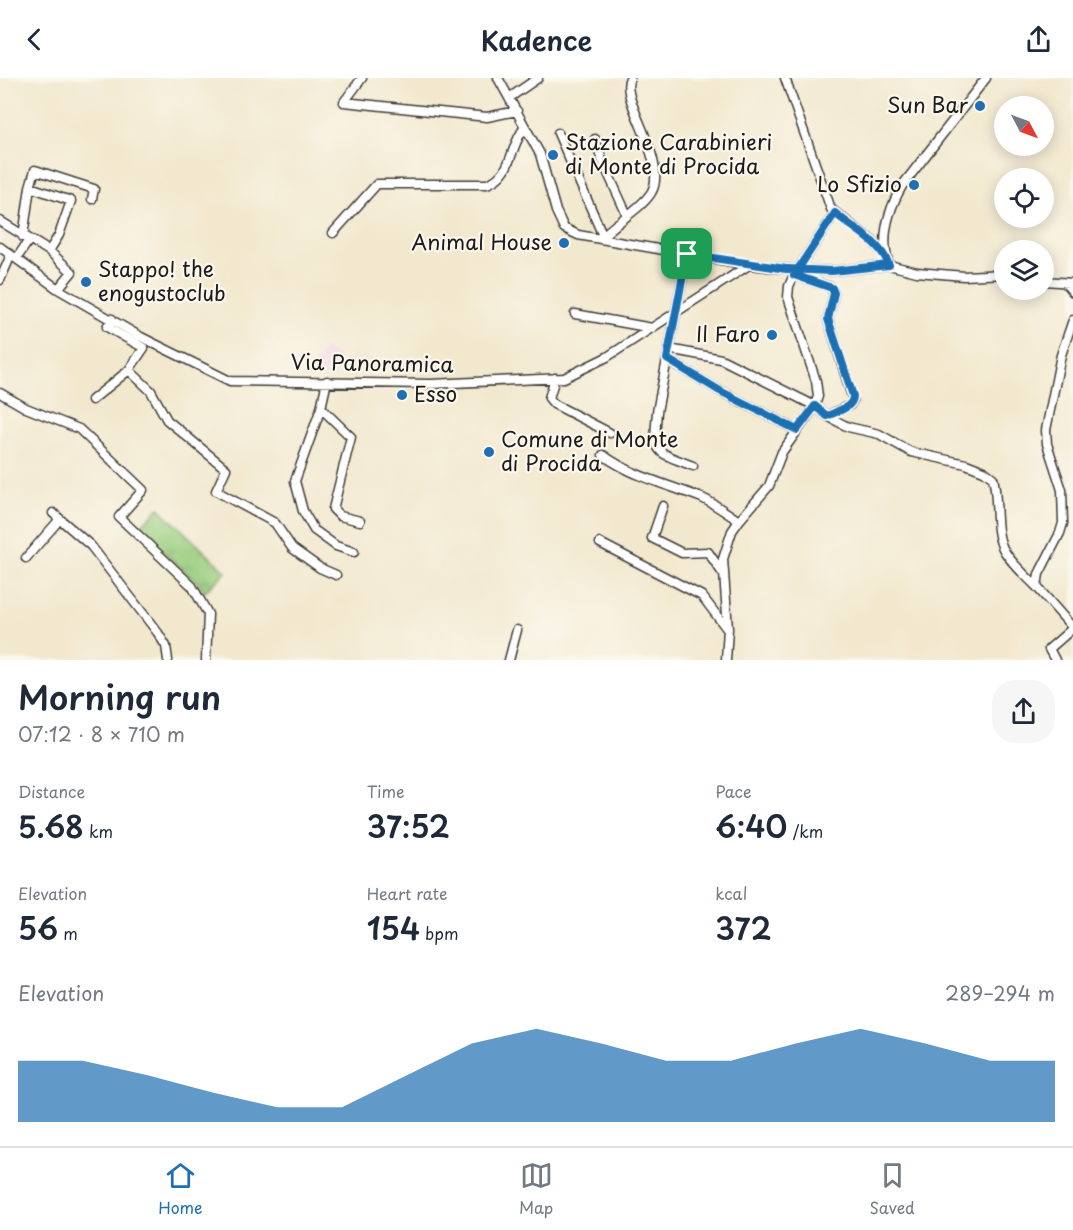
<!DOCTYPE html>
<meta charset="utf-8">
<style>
body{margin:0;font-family:"Playpen Sans",sans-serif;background:#f6f6f7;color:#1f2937;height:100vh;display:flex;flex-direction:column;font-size:22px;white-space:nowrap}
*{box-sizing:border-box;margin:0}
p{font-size:20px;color:#747a83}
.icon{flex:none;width:33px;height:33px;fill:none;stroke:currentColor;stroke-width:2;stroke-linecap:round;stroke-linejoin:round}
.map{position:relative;height:582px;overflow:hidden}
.sheet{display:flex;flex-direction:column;background:#fff;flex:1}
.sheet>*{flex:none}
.needle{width:39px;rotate:131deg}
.tools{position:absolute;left:994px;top:18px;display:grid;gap:12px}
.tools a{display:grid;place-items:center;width:60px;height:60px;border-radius:50%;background:#fff;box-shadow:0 3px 15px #0003;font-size:30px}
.pin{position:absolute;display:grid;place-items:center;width:51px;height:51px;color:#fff;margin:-26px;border-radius:12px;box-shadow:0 3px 9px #0006}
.round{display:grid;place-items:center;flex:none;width:63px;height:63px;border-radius:24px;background:#f6f6f7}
.summary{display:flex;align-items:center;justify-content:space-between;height:102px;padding:0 18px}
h1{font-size:33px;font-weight:600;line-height:45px}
.stats{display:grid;grid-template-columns:repeat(3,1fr);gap:9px;height:102px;padding:6px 18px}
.stats div{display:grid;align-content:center}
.stats b{font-size:30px;font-weight:600}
.stats small{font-size:16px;font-weight:400}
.stats p{font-size:16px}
.chart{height:168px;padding:12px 18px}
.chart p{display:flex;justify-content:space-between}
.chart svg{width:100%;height:108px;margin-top:6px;fill:#1f6fb2;opacity:.7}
header{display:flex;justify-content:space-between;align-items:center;height:78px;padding:0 18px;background:#fff;font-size:27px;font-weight:600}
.menu{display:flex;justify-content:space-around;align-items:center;height:84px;border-top:2px solid #e0e1e3;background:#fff;font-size:16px;color:#747a83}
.menu a{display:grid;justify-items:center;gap:3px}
.menu .on{color:#1f6fb2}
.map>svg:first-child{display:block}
</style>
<header><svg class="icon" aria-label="back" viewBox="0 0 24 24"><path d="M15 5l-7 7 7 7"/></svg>Kadence<svg class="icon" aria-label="share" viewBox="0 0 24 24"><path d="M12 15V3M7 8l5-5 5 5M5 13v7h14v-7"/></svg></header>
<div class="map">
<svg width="1073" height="582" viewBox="0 0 1073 582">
<defs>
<pattern id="park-tufts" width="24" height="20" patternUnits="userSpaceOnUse" patternTransform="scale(1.5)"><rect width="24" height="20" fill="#97cc7d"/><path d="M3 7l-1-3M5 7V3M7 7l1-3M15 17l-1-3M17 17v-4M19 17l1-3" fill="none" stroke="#82af6b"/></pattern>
</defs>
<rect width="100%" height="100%" fill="#fbf7ec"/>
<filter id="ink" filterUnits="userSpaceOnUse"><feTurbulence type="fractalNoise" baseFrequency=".0167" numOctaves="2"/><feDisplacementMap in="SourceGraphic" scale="12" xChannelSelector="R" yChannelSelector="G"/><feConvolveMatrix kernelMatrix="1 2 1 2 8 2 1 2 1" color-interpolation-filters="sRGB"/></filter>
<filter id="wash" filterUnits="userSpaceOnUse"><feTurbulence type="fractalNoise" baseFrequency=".008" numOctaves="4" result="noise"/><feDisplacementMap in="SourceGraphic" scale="24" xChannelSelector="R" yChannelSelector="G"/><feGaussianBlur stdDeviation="1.35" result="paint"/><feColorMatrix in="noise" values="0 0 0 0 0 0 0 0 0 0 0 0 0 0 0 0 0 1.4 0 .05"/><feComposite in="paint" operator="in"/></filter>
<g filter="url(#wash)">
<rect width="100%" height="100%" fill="#f2e8ce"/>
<!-- built -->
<path fill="#f2cfe1" d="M 324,271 L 340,279 L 335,299 L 301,300 Z"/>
<!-- park -->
<path fill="url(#park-tufts)" stroke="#5a744c" stroke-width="1.5" d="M 159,430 L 226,494 L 204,514 L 201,508 L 138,451 Z"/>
</g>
<g filter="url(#ink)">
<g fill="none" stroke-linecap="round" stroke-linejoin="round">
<defs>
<path id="minor" d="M 498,0 L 540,76 L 556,133 L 564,150 L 578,157 L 749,187 L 788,191
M 785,0 L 831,131 L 871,162 L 886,178
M 509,20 L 538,0
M 344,24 L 487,39 L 517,33
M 344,24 L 362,0
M 558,55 L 603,158
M 595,61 L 602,82 L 627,137
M 30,109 L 71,123 L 59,157 L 49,173
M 0,143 L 49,173 L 72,194 L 58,211
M 333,155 L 377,106 L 487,106 C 514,96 509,68 525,49
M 23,159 L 30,109 L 35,92 L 94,111 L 92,121
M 600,161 C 614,145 640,132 651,115 C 670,84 618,20 630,0
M 0,169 L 58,211 L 141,259 L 230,303 L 431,306 L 564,300 L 607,279 L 749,187
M 687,176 L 657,334 C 653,377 655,373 693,388
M 17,180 L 29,162
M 889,187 C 880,160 889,131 902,108 L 986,0
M 809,192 L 832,193 L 889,187 L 917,194 L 964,198 L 1005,196
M 794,197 L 830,209 L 834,215 L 828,241 L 853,322 L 850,327 L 827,338
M 0,202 L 11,177
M 1044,203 L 1073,205
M 1065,205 L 1073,214
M 575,236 L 652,250
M 112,241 L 107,249 L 144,270 L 129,292 L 151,313 L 167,342 L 226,391 L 216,413 L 275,445 L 292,470 L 320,490 L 336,497
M 1073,242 L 1061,277 L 1046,352 L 1047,366 L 1062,412 L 1063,445 L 1060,455 L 1039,496 L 1037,509 L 1073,550
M 669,271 L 721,281 L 815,328 L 827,338 L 848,349 L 879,356 L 911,374 L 966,386 L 984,393 L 993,400 C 999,421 993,456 1005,474 C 1013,487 1027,499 1037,509
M 667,281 L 720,313 L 797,352
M 555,300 L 549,320 L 554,326 L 610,355
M 327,303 L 321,330 L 295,403 L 303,433 L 314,452 L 336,468 L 354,474
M 0,315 L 26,330 L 79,351 L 143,412 L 119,439 L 192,508 L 208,536 L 206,582
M 92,322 L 129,292
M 321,330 L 351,359 L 333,431 L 340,438 L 360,443
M 603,377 C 635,400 667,406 702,420 C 715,426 727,435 739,443
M 663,428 L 652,460 L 682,475 L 708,474 L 724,497
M 53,435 L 91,468 L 158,555 L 166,568 L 168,582
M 600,465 L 702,518 L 727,551
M 26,480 L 60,441
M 509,582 L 517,552
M 726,582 L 728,551 L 723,481 L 732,453 L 739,443 L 769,408 L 782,374 L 815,328 L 818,318 L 816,303 L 788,219 L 789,208 L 794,197 L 835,135
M 1055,582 L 1049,571 L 1073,550"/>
</defs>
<!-- minor casing -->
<use href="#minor" stroke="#3c3b37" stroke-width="11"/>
<!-- minor -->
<use href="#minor" stroke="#fff" stroke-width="8"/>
<defs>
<path id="minor-bridge" d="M 788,191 L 809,192"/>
</defs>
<!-- minor-bridge casing -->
<use href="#minor-bridge" stroke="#3c3b37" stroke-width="11" stroke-linecap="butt"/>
<!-- minor-bridge -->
<use href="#minor-bridge" stroke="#fff" stroke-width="8"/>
</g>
</g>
<g fill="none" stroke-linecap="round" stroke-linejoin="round" filter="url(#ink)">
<defs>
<path id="route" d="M 687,176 L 667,281 L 720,313 L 797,352 L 815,328 L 827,338 C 837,333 853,330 853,318 L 828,241 L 834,215 L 832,210 L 794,197 L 835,135 C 853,151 880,163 889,187 L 832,193 L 788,191 L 786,191 L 687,176"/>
</defs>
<!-- route casing -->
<use href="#route" stroke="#fff" stroke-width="12"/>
<!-- route -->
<use href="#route" stroke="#1f6fb2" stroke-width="8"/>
</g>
<!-- markers -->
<g fill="#1f6fb2" stroke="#fbf7ec" stroke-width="2">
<circle cx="980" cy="28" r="6"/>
<circle cx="553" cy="77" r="6"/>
<circle cx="914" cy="107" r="6"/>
<circle cx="564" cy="165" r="6"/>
<circle cx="86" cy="204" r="6"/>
<circle cx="772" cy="257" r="6"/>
<circle cx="402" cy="317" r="6"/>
<circle cx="489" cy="374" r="6"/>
</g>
<g text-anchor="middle" stroke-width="4.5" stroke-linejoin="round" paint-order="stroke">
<!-- poi labels -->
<g font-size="21" fill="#1c1c1c" stroke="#fbf7ec" text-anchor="end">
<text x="968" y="35">Sun Bar</text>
<text x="565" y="72" text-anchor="start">Stazione Carabinieri<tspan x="565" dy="24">di Monte di Procida</tspan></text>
<text x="902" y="114">Lo Sfizio</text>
<text x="552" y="172">Animal House</text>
<text x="98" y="199" text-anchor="start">Stappo! the<tspan x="98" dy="24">enogustoclub</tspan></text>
<text x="760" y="264">Il Faro</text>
<text x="414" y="324" text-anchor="start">Esso</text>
<text x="501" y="369" text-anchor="start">Comune di Monte<tspan x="501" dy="24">di Procida</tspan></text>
</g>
<!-- street labels -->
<g font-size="21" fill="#1c1c1c" stroke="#fbf7ec">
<text transform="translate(372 286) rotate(1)" y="7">Via Panoramica</text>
</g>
</g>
</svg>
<div class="tools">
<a><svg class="needle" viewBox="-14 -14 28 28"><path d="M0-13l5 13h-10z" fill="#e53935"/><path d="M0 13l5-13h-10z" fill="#747a83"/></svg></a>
<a><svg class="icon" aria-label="locate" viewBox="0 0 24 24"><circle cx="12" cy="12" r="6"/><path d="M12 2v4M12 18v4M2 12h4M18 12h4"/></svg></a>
<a><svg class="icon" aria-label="layers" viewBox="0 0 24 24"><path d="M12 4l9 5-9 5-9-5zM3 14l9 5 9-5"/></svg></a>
</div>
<div class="pin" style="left:687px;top:176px;background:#1e9e55"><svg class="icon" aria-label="arrive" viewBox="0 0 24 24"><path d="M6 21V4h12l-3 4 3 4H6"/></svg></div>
</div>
<section class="sheet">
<div class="summary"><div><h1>Morning run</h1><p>07:12 · 8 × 710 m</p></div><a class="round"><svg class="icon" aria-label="share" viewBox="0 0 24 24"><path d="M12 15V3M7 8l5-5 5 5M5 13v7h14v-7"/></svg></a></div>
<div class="stats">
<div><p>Distance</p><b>5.68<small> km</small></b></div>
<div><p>Time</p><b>37:52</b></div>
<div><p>Pace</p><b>6:40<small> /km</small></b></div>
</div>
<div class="stats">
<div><p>Elevation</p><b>56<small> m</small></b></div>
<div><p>Heart rate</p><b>154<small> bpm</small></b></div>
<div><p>kcal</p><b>372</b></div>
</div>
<div class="chart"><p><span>Elevation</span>289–294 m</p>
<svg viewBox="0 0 160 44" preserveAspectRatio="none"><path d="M0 44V19L10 19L20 25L30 32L40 38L50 38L60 25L70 12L80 6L90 12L100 19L110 19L120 12L130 6L140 12L150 19L160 19V44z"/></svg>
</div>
</section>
<nav class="menu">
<a class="on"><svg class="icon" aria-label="home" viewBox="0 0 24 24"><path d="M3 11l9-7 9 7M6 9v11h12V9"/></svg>Home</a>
<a><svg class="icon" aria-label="map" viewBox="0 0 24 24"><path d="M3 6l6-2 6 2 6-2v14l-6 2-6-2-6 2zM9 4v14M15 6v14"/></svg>Map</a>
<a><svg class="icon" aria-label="saved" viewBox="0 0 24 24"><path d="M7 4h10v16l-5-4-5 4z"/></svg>Saved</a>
</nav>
